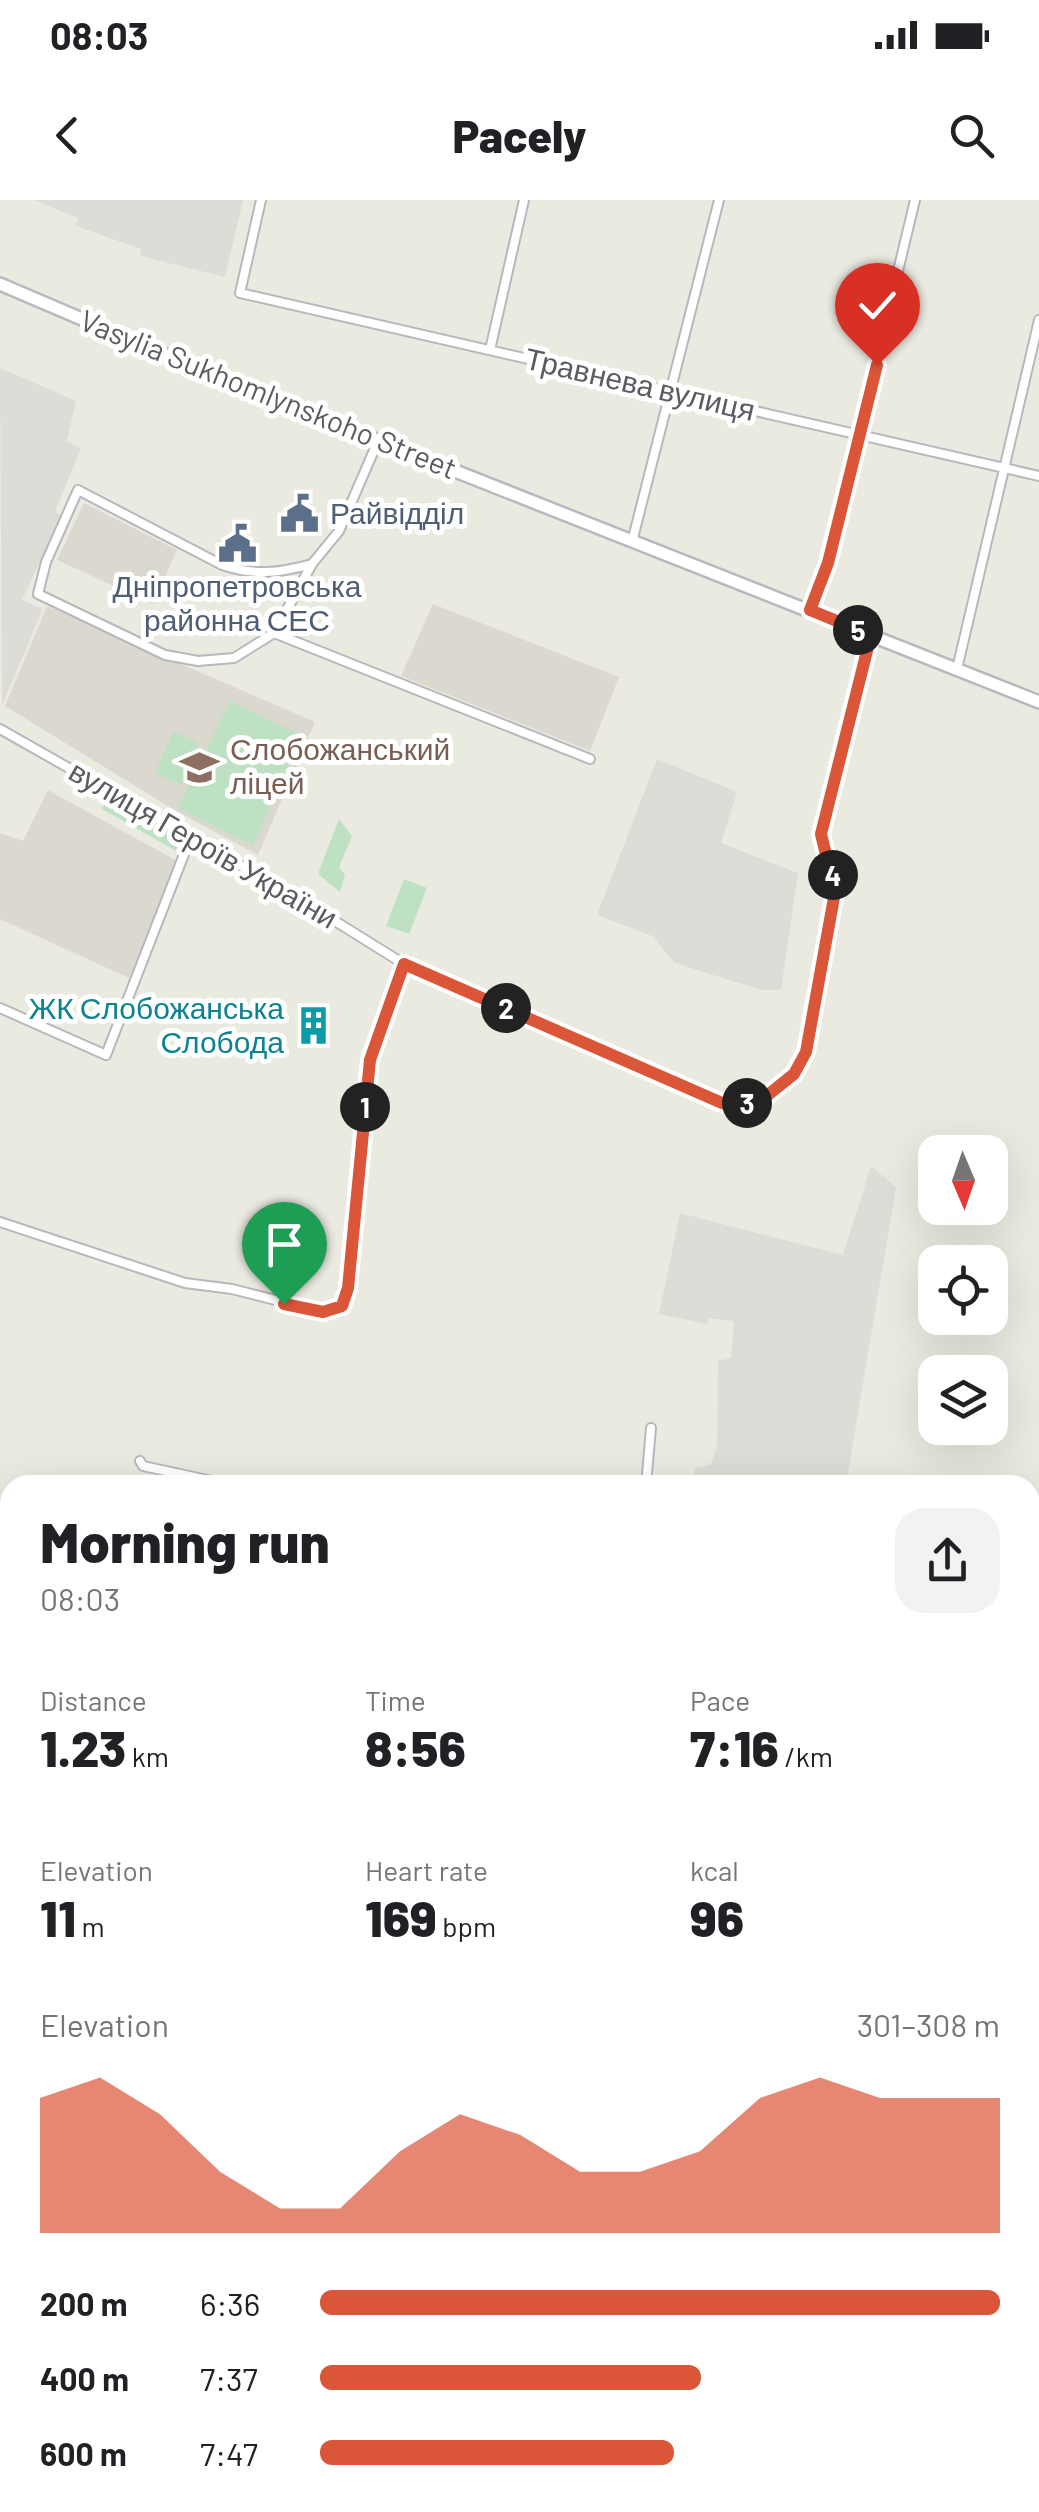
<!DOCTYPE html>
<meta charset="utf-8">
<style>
body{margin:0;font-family:Barlow,sans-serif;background:#f2f2f2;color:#202124;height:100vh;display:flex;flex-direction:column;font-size:38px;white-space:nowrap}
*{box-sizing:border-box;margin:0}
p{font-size:32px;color:#757577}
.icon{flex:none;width:55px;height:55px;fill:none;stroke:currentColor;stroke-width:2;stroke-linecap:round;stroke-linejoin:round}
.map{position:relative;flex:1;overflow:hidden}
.details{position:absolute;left:0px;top:1275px;width:1040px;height:1038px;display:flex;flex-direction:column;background:#fff;border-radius:30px 30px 0 0;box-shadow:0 10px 40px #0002}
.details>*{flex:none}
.needle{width:65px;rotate:178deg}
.fabs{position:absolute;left:918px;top:935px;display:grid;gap:20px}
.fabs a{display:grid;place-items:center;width:90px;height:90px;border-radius:20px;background:#fff;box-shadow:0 10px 40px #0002;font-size:50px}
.pin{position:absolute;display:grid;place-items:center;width:85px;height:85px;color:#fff;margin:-102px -42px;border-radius:50% 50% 50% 0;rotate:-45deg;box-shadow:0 0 10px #0007}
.pin .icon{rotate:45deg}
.km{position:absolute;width:50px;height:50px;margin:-25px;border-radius:50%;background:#222;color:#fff;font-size:28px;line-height:50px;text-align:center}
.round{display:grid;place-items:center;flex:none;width:105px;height:105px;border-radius:30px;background:#f2f2f2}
.overview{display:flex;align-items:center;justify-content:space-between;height:170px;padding:0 40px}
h1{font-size:55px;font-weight:800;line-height:75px}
.metrics{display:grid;grid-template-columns:repeat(3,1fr);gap:15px;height:170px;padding:10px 40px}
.metrics div{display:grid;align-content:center}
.metrics b{font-size:50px;font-weight:800}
.metrics small{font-size:28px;font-weight:400}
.metrics p{font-size:28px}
.chart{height:280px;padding:20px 40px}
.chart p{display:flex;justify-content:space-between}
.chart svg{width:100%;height:180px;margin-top:10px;fill:#db5538;opacity:.7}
ul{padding:0 40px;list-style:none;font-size:32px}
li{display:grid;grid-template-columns:160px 120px 1fr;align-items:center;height:75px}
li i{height:25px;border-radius:12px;background:#db5538}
.status{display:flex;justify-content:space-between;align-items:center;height:70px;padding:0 50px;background:#fff;direction:ltr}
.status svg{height:28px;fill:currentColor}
header{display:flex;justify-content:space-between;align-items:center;height:130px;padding:0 40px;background:#fff;font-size:45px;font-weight:800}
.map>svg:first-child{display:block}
</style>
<div class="status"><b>08:03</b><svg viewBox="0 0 49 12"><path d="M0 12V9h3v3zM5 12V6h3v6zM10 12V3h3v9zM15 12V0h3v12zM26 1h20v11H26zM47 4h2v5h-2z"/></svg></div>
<header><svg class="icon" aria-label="back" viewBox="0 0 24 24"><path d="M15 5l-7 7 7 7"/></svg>Pacely<svg class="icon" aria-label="search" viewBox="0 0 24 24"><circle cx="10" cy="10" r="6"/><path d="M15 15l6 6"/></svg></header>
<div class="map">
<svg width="1039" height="2312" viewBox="0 0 1039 2312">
<rect width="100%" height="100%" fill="#ebeae1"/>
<!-- industrial -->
<path fill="#dddcd6" d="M 34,0 L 243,0 L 225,77 L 140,56 L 141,49 L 76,26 L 78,18 Z
M 0,168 L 76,201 L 67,241 L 81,249 L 55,311 L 61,316 L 22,400 L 43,409 L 2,506 Z
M 657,559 L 737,592 L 721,643 L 798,673 L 781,790 L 761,790 L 675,763 L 652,736 L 597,715 Z
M 871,966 L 896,987 L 846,1285 L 693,1284 L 695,1268 L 711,1265 L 717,1246 L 718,1161 L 731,1158 L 734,1121 L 708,1118 L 707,1124 L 659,1114 L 680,1013 L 843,1055 Z"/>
<!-- education -->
<path fill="#dbd9cf" d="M 84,303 L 177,350 L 153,404 L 57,360 Z
M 433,404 L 619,477 L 590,551 L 401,476 Z
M 47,406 L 315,522 L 258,655 L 176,611 L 5,506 Z
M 48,590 L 177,661 L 131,779 L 0,719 L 0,633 L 23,641 Z"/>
<!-- green -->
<path fill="#bfe1c3" d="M 230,501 L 301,535 L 253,645 L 178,608 Z
M 173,531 L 199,543 L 181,585 L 155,573 Z
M 108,595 L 184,640 L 178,652 L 102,609 Z
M 339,619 L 352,636 L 339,667 L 345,675 L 340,692 L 318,674 Z
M 404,679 L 427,688 L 409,734 L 386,726 Z
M 1030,2040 L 1039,2042 L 1039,2312 L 619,2312 L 621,2302 L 1030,2302 Z"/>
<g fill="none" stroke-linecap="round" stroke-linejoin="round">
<defs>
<path id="minor" d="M 261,0 L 240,93 L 1039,276
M 490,150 L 524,0
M 632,342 L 719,0
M 312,364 C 279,373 255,376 222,365 L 78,290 L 46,362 L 38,394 L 165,455 L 198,461 L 234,458 L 274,433 L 312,364 L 339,331 L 378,241
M 810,411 L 828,363 L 915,0
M 274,433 L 590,559
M 957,469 L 1039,120
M 0,529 L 298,698 L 404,764 L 722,903 C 759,908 791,886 805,852 L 835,692 L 821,633 L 871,435
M 0,808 L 106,855
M 106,855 L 190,639
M 0,1022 L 185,1083 L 232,1089 L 323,1112 L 342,1107 L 348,1089 L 369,860 L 404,764
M 140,1261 L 143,1266 L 231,1285
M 646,1285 L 651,1228
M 0,1870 L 10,1873
M 42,2312 L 44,2302
M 195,2312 L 197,2302
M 318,2312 L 320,2302
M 419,2312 L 422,2302"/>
<path id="secondary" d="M 0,84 L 220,178 L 1039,502"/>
</defs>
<!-- minor casing -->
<use href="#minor" stroke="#b7b8bd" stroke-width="12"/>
<!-- secondary casing -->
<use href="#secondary" stroke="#b7b9bf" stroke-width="16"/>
<!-- minor -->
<use href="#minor" stroke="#fff" stroke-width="8"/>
<!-- secondary -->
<use href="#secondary" stroke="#fff" stroke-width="11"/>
</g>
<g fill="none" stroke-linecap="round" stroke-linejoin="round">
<defs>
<path id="route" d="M 284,1104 L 323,1112 L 342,1106 L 348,1088 L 370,860 L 404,764 L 722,903 L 738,905 L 764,898 L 794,874 L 806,852 L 835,692 L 821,634 L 871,435 L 810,410 L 828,363 L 877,165"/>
</defs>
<!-- route casing -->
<use href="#route" stroke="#fff" stroke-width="20"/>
<!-- route -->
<use href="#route" stroke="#db5538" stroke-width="12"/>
</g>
<!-- icons -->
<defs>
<symbol id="civic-bare" viewBox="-9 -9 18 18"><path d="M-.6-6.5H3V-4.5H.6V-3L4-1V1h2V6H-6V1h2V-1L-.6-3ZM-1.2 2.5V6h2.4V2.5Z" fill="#5c6f8a" stroke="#fff" stroke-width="2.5" paint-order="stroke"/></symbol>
<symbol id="school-bare" viewBox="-9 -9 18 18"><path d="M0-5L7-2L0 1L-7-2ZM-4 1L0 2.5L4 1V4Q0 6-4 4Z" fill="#8d6e63" stroke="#fff" stroke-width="2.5" paint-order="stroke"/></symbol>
<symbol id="building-bare" viewBox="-9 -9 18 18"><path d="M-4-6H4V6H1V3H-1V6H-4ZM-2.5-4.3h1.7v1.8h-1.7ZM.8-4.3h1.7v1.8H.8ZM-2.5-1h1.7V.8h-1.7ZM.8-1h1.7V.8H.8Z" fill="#0f9aa8" stroke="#fff" stroke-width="2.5" paint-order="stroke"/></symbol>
</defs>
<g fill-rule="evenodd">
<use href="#civic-bare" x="272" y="286" width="55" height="55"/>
<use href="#civic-bare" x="210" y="316" width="55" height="55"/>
<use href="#school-bare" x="172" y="540" width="55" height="55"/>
<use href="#building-bare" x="286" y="798" width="55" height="55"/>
</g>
<g text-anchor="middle" stroke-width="10" stroke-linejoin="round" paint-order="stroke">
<!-- street labels -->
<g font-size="30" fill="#5a5c61" stroke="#fff">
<text transform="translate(640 185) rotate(13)" y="10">Травнева вулиця</text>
<text transform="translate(268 195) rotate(22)" y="10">Vasylia Sukhomlynskoho Street</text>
<text transform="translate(203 645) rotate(30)" y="10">вулиця Героїв України</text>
</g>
<!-- service labels -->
<g font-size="30" fill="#4e5e75" stroke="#fff" text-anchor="start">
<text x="330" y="324">Райвідділ</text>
<text x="237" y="397" text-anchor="middle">Дніпропетровська<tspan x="237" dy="34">районна СЕС</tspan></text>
</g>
<!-- education labels -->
<g font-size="30" fill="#785e54" stroke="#fff" text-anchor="start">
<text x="230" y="560">Слобожанський<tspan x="230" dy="34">ліцей</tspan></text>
</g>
<!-- culture labels -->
<g font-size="30" fill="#0d838f" stroke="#fff" text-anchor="end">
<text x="284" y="819">ЖК Слобожанська<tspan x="284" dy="34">Слобода</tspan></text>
</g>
</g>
</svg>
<div class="fabs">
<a><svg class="needle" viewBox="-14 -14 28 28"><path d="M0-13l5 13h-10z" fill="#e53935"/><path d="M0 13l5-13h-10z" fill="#757577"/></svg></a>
<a><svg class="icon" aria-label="locate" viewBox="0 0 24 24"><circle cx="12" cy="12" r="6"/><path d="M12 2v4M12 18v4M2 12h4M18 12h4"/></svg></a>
<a><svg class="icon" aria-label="layers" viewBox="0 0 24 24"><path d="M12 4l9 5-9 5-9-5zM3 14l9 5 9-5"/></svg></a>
</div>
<div class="pin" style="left:284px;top:1104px;background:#1e9e55"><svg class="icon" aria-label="arrive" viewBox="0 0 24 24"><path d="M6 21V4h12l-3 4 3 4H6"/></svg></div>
<div class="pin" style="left:877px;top:165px;background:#d93025"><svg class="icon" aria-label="check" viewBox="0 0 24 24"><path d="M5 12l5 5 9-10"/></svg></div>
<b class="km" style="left:365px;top:907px">1</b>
<b class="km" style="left:506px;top:808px">2</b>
<b class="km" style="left:747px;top:903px">3</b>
<b class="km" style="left:833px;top:675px">4</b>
<b class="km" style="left:858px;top:430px">5</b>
<section class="details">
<div class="overview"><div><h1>Morning run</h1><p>08:03</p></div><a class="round"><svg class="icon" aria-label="share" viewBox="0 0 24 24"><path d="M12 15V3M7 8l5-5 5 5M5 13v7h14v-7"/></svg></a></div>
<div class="metrics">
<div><p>Distance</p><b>1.23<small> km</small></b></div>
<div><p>Time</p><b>8:56</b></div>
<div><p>Pace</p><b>7:16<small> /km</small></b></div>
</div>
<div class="metrics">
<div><p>Elevation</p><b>11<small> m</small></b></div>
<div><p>Heart rate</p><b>169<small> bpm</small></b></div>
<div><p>kcal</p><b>96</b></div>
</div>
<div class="chart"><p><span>Elevation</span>301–308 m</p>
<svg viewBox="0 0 160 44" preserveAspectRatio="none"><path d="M0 44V11L10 6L20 15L30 29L40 38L50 38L60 24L70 15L80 20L90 29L100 29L110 24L120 11L130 6L140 11L150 11L160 11V44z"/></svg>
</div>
<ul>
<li><b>200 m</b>6:36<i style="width:100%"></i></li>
<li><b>400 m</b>7:37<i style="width:56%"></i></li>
<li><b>600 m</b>7:47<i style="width:52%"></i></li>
</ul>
</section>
</div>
